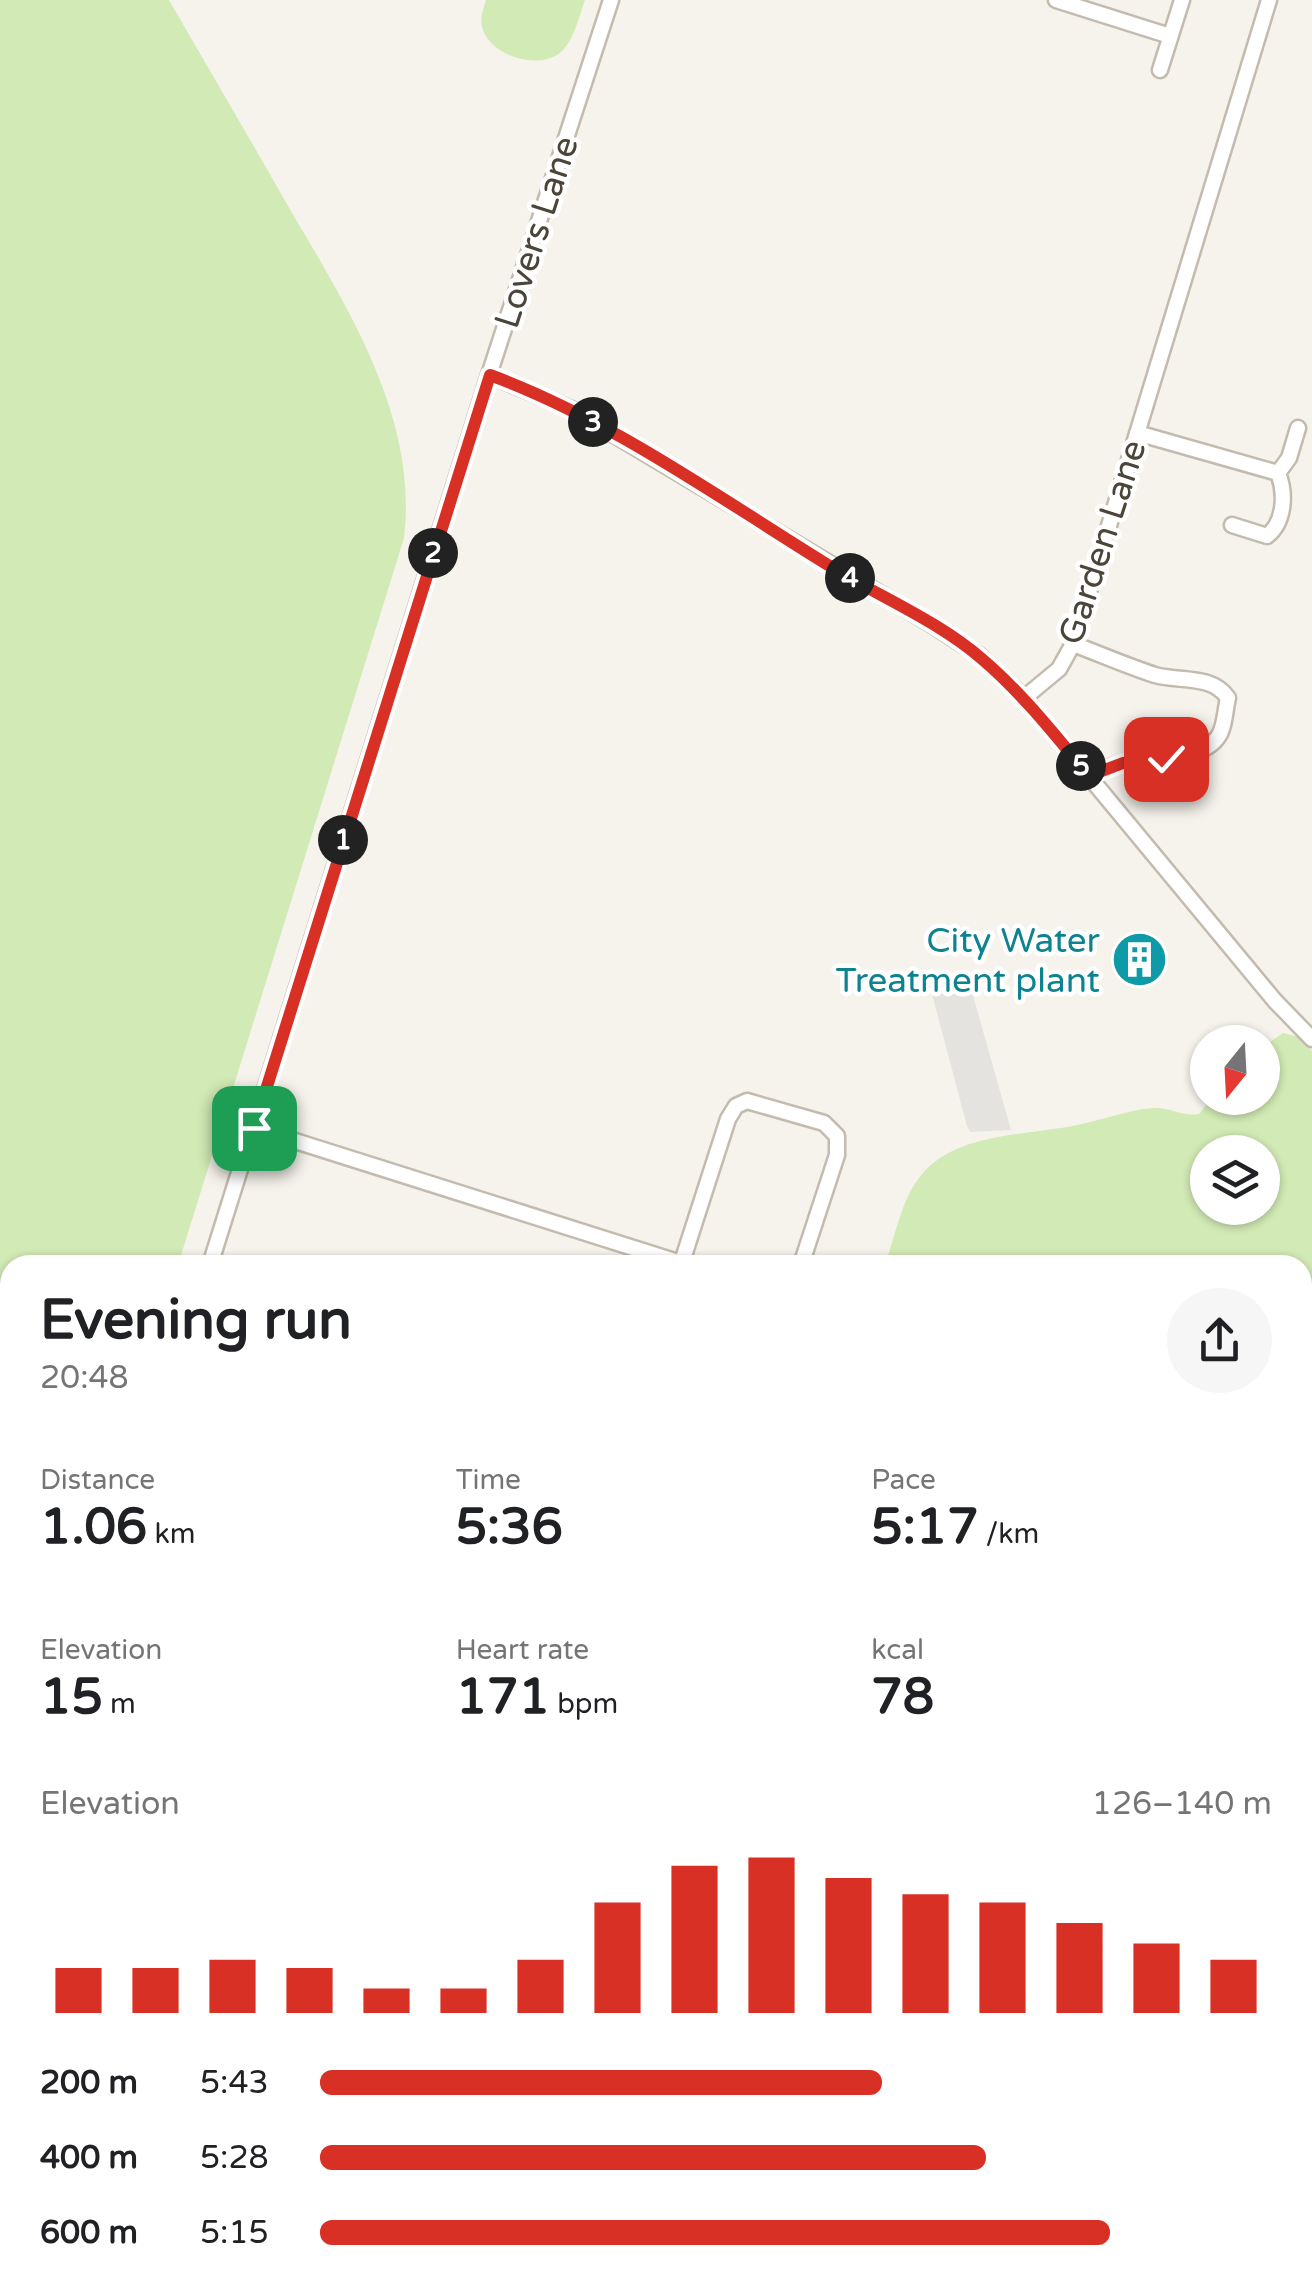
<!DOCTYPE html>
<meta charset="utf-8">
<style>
body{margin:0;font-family:"Varela Round",sans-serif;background:#f6f6f6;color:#202124;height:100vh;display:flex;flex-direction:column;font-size:38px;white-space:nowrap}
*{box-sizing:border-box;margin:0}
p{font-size:32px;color:#757577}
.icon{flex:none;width:55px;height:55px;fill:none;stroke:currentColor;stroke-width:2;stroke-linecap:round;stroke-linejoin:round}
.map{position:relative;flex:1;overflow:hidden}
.details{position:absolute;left:0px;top:1255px;width:1312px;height:1035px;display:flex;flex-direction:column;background:#fff;border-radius:30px 30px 0 0;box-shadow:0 2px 8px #0004}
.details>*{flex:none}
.needle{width:65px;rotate:198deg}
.buttons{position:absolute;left:1190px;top:1025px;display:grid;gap:20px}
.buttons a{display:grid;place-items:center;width:90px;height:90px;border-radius:50%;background:#fff;box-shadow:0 2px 8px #0004;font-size:50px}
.pin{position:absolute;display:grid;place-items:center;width:85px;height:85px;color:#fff;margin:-42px;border-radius:20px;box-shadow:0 5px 15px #0006}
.km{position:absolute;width:50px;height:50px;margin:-25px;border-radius:50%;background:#222;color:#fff;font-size:28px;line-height:50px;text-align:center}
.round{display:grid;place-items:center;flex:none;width:105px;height:105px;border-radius:52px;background:#f6f6f6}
.summary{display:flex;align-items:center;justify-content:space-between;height:170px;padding:0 40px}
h1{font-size:55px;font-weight:700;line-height:75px}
.figures{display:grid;grid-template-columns:repeat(3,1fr);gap:15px;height:170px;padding:10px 40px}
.figures div{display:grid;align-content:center}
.figures b{font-size:50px;font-weight:700}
.figures small{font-size:28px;font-weight:400}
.figures p{font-size:28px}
.chart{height:280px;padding:20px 40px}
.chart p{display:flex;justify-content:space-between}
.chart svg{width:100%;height:180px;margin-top:10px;stroke:#d93025;stroke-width:6}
ul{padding:0 40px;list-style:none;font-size:32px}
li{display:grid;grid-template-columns:160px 120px 1fr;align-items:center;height:75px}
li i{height:25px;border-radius:12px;background:#d93025}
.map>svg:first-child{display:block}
</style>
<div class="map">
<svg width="1312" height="2290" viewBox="0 0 1312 2290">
<rect width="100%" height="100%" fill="#f6f3ec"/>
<!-- green -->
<path fill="#d2eab5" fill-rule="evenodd" d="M 0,0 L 169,0 C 207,66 246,132 284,199 C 343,301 419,414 404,538 L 178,1265 L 10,1265 L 10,1596 L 0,1602 Z
M 486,0 L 585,0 C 579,17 573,45 557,55 C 533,69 492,55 483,30 C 479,19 483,10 486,0 Z
M 1283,1033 L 1299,1037 L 1312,1051 L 1312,1658 L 1303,1668 L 1302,1265 L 885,1265 C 895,1237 901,1201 919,1178 C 953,1132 1026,1136 1077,1125 C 1102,1120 1128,1110 1153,1108 C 1169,1107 1183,1117 1199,1114 L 1212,1098 L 1262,1098 L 1263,1047 ZM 1208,1152 L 1262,1152 L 1262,1208 L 1208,1208 Z
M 0,1678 L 10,1683 L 10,1830 L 0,1866 Z
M 1312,1686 L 1312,1948 L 1303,1980 L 1302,1696 Z
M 1303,2108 L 1312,2111 L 1312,2226 L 1303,2224 Z
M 224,2280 L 741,2280 L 732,2290 L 226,2290 Z
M 771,2280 L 1208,2280 L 1203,2290 L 761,2290 Z"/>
<!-- parking -->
<path fill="#e5e3e0" d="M 970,985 L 1011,1130 L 970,1132 L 967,1126 L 932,994 Z"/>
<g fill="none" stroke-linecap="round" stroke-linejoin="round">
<!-- river -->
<path stroke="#a9d4f2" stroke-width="18" d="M 1302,1594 L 1312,1590
M 336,2290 L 344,2280"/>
<defs>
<path id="minor" d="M 1056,0 L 1170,36
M 1160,70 L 1182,0
M 489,375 L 571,409 L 931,624 L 980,656 L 1024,698 L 1275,1001 L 1312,1039
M 1137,433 L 1278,473 C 1286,493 1285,522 1267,536 L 1232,525
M 1278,473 L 1289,458 L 1298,428
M 1073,644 C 1100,654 1127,666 1155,675 C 1179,682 1212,674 1228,698 C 1225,710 1225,727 1218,737 C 1200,763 1146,757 1119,764 C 1109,767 1099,772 1089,776
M 1024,698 L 1059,669 L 1073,644 L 1269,0
M 254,1128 L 681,1263
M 210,1265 L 489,375 L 611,0
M 681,1265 L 728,1119 L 736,1106 L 747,1101 L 824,1123 L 837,1136 L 837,1155 L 801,1265
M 0,1635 L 10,1638
M 0,1657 L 10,1660
M 0,1939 L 10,1907
M 0,1989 L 10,1993
M 1302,2067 L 1312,2070
M 1302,2088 L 1312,2091"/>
</defs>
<!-- minor casing -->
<use href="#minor" stroke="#c2bbae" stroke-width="19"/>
<!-- minor -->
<use href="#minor" stroke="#fff" stroke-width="14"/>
<defs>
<path id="rail" d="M 1302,1681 L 1312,1671
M 751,2290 L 760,2280"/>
</defs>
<!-- rail casing -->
<use href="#rail" stroke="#9a9a9a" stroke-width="6"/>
<!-- rail -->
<use href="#rail" stroke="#fff" stroke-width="2.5" stroke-dasharray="8" stroke-linecap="butt"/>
</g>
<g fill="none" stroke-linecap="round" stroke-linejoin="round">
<defs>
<path id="route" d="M 254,1128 L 490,375 C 612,420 722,500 833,568 C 882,598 938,621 982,659 C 1022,693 1055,735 1089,776 L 1123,763 L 1166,759"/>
</defs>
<!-- route casing -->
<use href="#route" stroke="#fff" stroke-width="20"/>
<!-- route -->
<use href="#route" stroke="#d93025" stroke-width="12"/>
</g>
<!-- icons -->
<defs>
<symbol id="building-disc" viewBox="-11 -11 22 22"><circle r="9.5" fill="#0f9aa8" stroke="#fff"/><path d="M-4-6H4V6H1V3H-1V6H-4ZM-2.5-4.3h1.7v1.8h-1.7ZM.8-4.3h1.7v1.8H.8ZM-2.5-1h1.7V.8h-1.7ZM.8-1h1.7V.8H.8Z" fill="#fff"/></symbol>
</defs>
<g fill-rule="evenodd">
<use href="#building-disc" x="1108" y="928" width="63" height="63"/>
</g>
<g text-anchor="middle" stroke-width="9" stroke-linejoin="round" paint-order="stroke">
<!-- street labels -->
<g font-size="35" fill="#4b4439" stroke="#fff">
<text transform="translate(536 232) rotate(-72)" y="12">Lovers Lane</text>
<text transform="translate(1102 542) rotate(-72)" y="12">Garden Lane</text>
</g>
<!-- culture labels -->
<g font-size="35" fill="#0d838f" stroke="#fff" text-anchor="end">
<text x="1100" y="952">City Water<tspan x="1100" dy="40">Treatment plant</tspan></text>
</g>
</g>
</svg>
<div class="buttons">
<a><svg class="needle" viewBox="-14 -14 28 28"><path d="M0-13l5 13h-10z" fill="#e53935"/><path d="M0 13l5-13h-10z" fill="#757577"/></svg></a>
<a><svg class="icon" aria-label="layers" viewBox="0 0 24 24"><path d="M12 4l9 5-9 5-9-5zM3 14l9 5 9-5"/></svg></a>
</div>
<div class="pin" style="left:254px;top:1128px;background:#1e9e55"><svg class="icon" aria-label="arrive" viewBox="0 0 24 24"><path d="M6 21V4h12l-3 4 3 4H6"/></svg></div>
<div class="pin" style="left:1166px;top:759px;background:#d93025"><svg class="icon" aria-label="check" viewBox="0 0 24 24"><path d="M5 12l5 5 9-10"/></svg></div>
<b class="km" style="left:343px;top:840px">1</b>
<b class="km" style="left:433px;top:553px">2</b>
<b class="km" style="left:593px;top:422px">3</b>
<b class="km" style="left:850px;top:578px">4</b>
<b class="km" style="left:1081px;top:766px">5</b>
<section class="details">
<div class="summary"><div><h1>Evening run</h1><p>20:48</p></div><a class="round"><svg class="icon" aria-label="share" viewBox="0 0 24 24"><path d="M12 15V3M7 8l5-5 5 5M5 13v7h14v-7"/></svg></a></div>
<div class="figures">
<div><p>Distance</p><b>1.06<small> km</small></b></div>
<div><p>Time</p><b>5:36</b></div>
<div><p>Pace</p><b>5:17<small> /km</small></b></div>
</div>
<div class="figures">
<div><p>Elevation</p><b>15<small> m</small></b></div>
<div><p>Heart rate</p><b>171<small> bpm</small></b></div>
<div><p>kcal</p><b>78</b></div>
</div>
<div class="chart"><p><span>Elevation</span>126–140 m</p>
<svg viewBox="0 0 160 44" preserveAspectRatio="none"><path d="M5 44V33M15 44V33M25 44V31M35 44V33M45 44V38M55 44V38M65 44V31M75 44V17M85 44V8M95 44V6M105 44V11M115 44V15M125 44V17M135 44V22M145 44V27M155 44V31"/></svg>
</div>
<ul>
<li><b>200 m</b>5:43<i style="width:59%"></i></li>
<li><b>400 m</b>5:28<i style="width:70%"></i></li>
<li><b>600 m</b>5:15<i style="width:83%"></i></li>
</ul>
</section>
</div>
